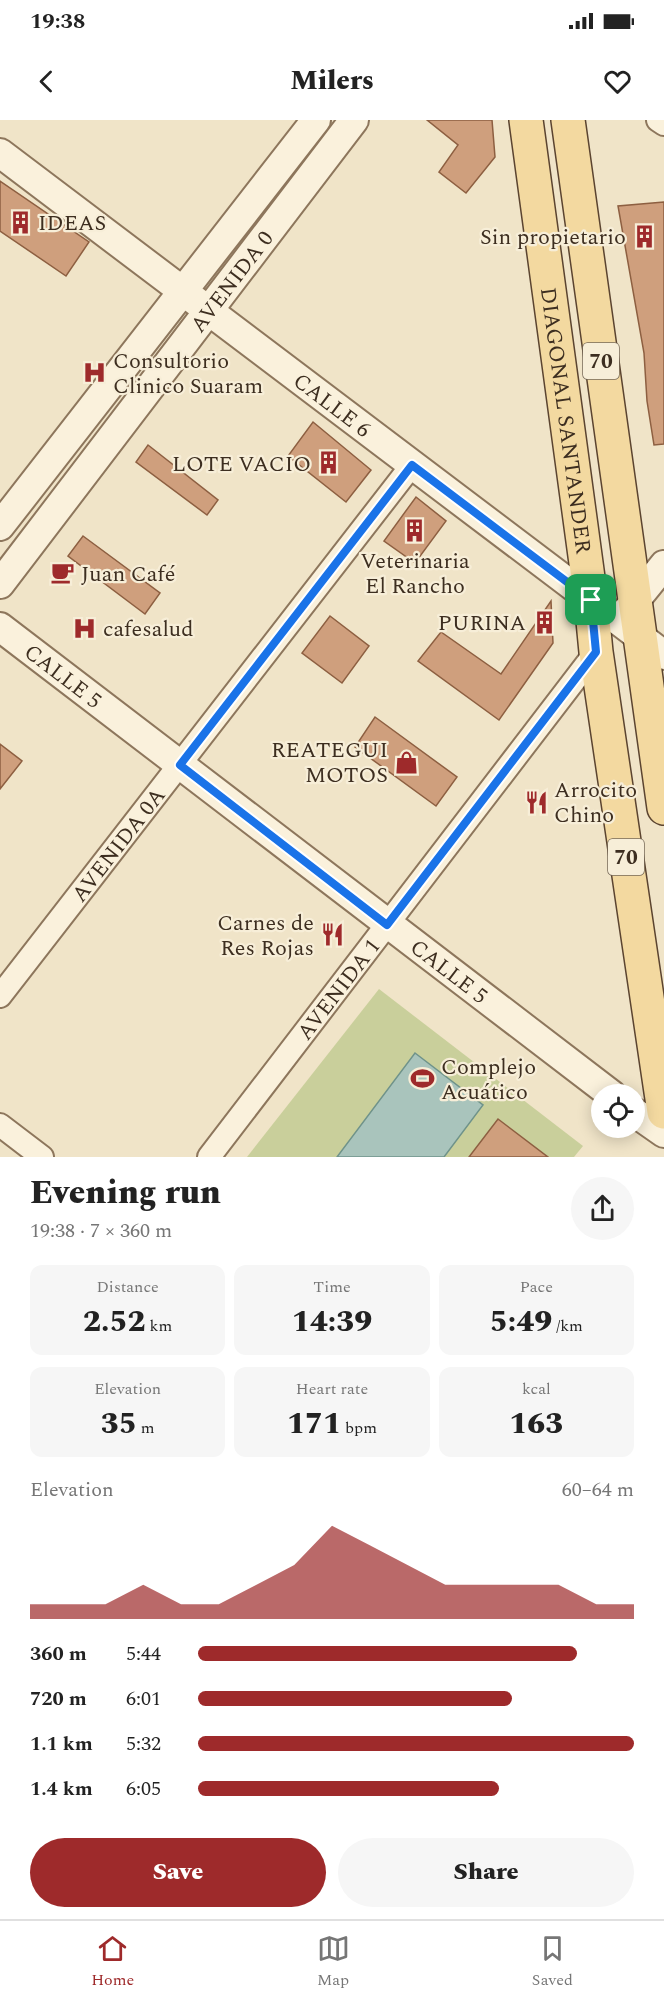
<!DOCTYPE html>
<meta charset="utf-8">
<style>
body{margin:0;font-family:Spectral,serif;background:#f6f6f6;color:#222;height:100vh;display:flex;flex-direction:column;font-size:22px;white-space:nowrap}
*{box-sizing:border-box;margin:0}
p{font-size:20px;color:#767676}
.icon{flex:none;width:33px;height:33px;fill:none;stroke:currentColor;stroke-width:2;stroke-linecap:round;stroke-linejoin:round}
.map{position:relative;height:1037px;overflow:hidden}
.panel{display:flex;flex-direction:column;background:#fff;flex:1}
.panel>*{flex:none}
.buttons{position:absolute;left:591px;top:964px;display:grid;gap:12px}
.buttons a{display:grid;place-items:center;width:54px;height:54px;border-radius:50%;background:#fff;box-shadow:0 3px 15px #0003;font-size:30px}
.pin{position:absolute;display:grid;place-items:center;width:51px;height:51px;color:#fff;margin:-26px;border-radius:12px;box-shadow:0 3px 9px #0006}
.round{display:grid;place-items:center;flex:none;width:63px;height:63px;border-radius:32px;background:#f6f6f6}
.summary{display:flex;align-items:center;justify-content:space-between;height:102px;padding:0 30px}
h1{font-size:33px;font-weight:800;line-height:45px}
.metrics{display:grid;grid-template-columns:repeat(3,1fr);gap:9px;height:102px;padding:6px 30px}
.metrics div{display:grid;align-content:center;border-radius:12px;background:#f6f6f6;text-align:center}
.metrics b{font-size:30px;font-weight:800}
.metrics small{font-size:16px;font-weight:400}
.metrics p{font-size:16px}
.chart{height:168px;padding:12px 30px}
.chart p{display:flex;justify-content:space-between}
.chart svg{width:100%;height:108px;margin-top:6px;fill:#9e2a2b;opacity:.7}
.button{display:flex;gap:12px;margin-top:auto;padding:12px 30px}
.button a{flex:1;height:69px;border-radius:36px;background:#9e2a2b;color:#fff;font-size:24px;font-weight:800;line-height:69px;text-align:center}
.button a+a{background:#f6f6f6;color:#222}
ul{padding:0 30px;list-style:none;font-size:20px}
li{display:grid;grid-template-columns:96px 72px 1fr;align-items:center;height:45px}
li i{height:15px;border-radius:8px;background:#9e2a2b}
.status{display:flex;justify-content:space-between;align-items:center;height:42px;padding:0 30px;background:#fff;direction:ltr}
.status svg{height:16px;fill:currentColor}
header{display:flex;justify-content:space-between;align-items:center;height:78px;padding:0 30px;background:#fff;font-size:27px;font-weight:800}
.menu{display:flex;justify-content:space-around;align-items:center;height:84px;border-top:2px solid #e0e0e0;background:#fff;font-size:16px;color:#767676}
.menu a{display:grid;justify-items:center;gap:3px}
.menu .active{color:#9e2a2b}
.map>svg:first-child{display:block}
</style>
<div class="status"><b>19:38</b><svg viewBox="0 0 49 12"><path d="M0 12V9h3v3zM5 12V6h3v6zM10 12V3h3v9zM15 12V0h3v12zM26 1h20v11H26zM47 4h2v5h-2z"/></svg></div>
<header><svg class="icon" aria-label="back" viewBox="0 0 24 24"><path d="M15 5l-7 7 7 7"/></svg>Milers<svg class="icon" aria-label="heart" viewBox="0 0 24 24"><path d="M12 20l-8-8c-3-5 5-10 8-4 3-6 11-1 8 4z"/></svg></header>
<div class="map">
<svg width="664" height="1037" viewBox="0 0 664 1037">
<rect width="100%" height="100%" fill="#f0e4c8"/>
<!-- green -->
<path fill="#c9cf9b" d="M 379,869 L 583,1026 L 574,1037 L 247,1037 Z"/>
<!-- water -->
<path fill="#a9c4bc" stroke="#6f938a" stroke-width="1.5" d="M 415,933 L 483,985 L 444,1037 L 337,1037 Z"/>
<!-- building -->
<path fill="#cf9f7d" stroke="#8d5f41" stroke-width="1.5" d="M 427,0 L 492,0 L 495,37 L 466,73 L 439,52 L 458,25 Z
M 0,61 L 89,122 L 66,156 L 0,111 Z
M 664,82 L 664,324 L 654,325 L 647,281 L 644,233 L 618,86 Z
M 313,302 L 371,350 L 346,382 L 288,336 Z
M 148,325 L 218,380 L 207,395 L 136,342 Z
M 416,377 L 446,401 L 415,443 L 384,421 Z
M 83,416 L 160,473 L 145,494 L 68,436 Z
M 551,481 L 553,523 L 499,600 L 418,541 L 441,512 L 501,554 Z
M 330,496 L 369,526 L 342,563 L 302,533 Z
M 375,597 L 457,657 L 436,686 L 355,627 Z
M 0,624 L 22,641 L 0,669 Z
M 498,999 L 548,1037 L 469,1037 Z"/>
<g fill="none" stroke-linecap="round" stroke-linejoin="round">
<defs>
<g id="minor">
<path d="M 658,0 L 664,4"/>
<path id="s1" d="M 0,876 L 412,345"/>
<path d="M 0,1005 L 42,1037"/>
<path id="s2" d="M 209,1037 L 596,532"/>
</g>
<g id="tertiary">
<path id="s3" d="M 0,33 L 664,535"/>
<path d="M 0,406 L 316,0"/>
<path id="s4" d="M 0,464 L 354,0"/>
<path d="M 626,492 L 664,445"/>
<path id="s5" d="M 0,507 L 612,975"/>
<path d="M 634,992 L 664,1013"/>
</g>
<g id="primary">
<path id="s6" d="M 526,0 L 591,480 L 596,532 L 664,992"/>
<path d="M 568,0 L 664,688"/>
</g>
</defs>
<!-- minor casing -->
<use href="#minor" stroke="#8d765c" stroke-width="26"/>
<!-- tertiary casing -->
<use href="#tertiary" stroke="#8d765c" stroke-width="32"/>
<!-- primary casing -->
<use href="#primary" stroke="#5b4430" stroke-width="36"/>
<!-- minor -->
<use href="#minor" stroke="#faf1dc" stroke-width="22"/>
<!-- tertiary -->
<use href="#tertiary" stroke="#faf1dc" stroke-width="28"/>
<!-- primary -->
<use href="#primary" stroke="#f3d9a0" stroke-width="33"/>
</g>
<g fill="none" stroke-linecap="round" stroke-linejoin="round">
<defs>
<path id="route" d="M 412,345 L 591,480 L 596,532 L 387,805 L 180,645 Z"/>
</defs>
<!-- route casing -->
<use href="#route" stroke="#fff" stroke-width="12"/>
<!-- route -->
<use href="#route" stroke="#1a73e8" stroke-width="8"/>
</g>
<!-- icons -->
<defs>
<symbol id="building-bare" viewBox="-9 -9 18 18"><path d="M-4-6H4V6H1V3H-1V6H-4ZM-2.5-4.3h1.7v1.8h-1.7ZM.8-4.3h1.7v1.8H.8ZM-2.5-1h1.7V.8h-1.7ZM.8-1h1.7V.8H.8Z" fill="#9e2a2b" stroke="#f7eed8" stroke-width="2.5" paint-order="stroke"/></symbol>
<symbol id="hospital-bare" viewBox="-9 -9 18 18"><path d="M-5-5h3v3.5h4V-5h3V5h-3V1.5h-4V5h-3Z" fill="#9e2a2b" stroke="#f7eed8" stroke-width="2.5" paint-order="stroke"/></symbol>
<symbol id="cafe-bare" viewBox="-9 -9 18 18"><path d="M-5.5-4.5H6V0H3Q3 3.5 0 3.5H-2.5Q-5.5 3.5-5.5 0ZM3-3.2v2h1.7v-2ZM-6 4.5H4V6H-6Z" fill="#9e2a2b" stroke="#f7eed8" stroke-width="2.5" paint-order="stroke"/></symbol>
<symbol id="shop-bare" viewBox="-9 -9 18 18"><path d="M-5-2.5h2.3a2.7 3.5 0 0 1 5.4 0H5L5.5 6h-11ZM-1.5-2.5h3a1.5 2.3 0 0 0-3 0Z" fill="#9e2a2b" stroke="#f7eed8" stroke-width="2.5" paint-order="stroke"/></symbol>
<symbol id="restaurant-bare" viewBox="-9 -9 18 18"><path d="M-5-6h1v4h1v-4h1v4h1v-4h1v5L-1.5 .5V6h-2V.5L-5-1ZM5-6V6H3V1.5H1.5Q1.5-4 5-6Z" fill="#9e2a2b" stroke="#f7eed8" stroke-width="2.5" paint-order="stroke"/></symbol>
<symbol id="stadium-bare" viewBox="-9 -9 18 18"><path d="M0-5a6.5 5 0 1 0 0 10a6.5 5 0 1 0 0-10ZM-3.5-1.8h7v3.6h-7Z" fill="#9e2a2b" stroke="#f7eed8" stroke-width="2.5" paint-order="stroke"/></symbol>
</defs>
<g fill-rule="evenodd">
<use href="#building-bare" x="4" y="86" width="33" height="33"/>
<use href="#building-bare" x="628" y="100" width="33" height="33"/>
<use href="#hospital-bare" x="78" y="236" width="33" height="33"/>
<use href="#building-bare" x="312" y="326" width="33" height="33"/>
<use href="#building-bare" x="398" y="394" width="33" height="33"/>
<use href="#cafe-bare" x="46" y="436" width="33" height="33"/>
<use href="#building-bare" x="528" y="486" width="33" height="33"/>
<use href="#hospital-bare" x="68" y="492" width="33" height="33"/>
<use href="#shop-bare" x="390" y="626" width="33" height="33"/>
<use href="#restaurant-bare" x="520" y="666" width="33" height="33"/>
<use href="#restaurant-bare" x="316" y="798" width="33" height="33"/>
<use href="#stadium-bare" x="406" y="942" width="33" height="33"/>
</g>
<g text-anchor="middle" stroke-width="4.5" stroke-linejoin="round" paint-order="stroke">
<!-- shield labels -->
<g fill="#f7eed8" stroke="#756857" stroke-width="1.5">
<rect x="583" y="223" width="36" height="36" rx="4.5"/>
<rect x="608" y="719" width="36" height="36" rx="4.5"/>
</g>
<g font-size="21" font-weight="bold" fill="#3d2e20">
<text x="601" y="248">70</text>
<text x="626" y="744">70</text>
</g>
<!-- poi labels -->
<g font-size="22" fill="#3d2e20" stroke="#f7eed8" text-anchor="start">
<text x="38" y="110">IDEAS</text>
<text x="626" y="124" text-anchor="end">Sin propietario</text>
<text x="113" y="248">Consultorio<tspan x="113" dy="25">Clinico Suaram</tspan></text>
<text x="311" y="351" text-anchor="end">LOTE VACIO</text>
<text x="415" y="448" text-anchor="middle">Veterinaria<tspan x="415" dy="25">El Rancho</tspan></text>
<text x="81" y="461">Juan Café</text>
<text x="526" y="510" text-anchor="end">PURINA</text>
<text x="103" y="516">cafesalud</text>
<text x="388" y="637" text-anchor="end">REATEGUI<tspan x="388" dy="25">MOTOS</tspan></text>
<text x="554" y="677">Arrocito<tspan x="554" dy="25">Chino</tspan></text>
<text x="314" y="810" text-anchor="end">Carnes de<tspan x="314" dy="25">Res Rojas</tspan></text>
<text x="441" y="954">Complejo<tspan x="441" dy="25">Acuático</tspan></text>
</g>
<!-- street labels -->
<g font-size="22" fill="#3d2e20" stroke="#f7eed8">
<text dy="8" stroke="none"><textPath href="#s4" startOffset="381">AVENIDA 0</textPath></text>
<text dy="8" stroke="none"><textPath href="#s3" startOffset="417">CALLE 6</textPath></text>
<text dy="8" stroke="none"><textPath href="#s6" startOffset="303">DIAGONAL SANTANDER</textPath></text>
<text dy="8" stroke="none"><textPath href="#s5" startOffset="80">CALLE 5</textPath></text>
<text dy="8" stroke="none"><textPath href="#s1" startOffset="192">AVENIDA 0A</textPath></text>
<text dy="8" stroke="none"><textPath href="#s5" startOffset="566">CALLE 5</textPath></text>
<text dy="8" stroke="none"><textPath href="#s2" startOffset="212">AVENIDA 1</textPath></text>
</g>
</g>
</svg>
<div class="buttons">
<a><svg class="icon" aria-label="locate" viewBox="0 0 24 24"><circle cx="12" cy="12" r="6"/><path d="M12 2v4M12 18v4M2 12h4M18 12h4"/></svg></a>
</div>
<div class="pin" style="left:591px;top:480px;background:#1e9e55"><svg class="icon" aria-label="arrive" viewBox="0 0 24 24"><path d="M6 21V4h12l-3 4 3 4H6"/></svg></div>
</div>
<section class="panel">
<div class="summary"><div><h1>Evening run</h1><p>19:38 · 7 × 360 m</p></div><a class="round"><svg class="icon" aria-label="share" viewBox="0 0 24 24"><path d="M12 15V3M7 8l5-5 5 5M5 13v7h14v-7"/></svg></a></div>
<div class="metrics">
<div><p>Distance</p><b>2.52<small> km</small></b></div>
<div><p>Time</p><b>14:39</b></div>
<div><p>Pace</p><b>5:49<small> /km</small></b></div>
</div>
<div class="metrics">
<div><p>Elevation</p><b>35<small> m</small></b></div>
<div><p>Heart rate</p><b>171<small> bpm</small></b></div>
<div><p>kcal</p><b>163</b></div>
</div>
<div class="chart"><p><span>Elevation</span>60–64 m</p>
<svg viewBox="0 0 160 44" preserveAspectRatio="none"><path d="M0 44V38L10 38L20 38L30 30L40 38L50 38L60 30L70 22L80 6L90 14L100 22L110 30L120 30L130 30L140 30L150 38L160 38V44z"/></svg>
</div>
<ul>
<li><b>360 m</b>5:44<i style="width:87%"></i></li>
<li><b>720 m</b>6:01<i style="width:72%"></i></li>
<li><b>1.1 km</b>5:32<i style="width:100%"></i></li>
<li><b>1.4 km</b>6:05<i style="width:69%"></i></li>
</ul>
<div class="button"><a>Save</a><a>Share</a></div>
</section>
<nav class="menu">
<a class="active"><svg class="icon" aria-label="home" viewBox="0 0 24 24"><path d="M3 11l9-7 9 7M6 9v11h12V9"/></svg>Home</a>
<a><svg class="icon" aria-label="map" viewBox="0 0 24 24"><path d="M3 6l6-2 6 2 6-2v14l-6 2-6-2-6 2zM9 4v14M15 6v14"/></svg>Map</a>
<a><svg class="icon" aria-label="saved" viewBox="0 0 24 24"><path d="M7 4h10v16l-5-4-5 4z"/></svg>Saved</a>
</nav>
